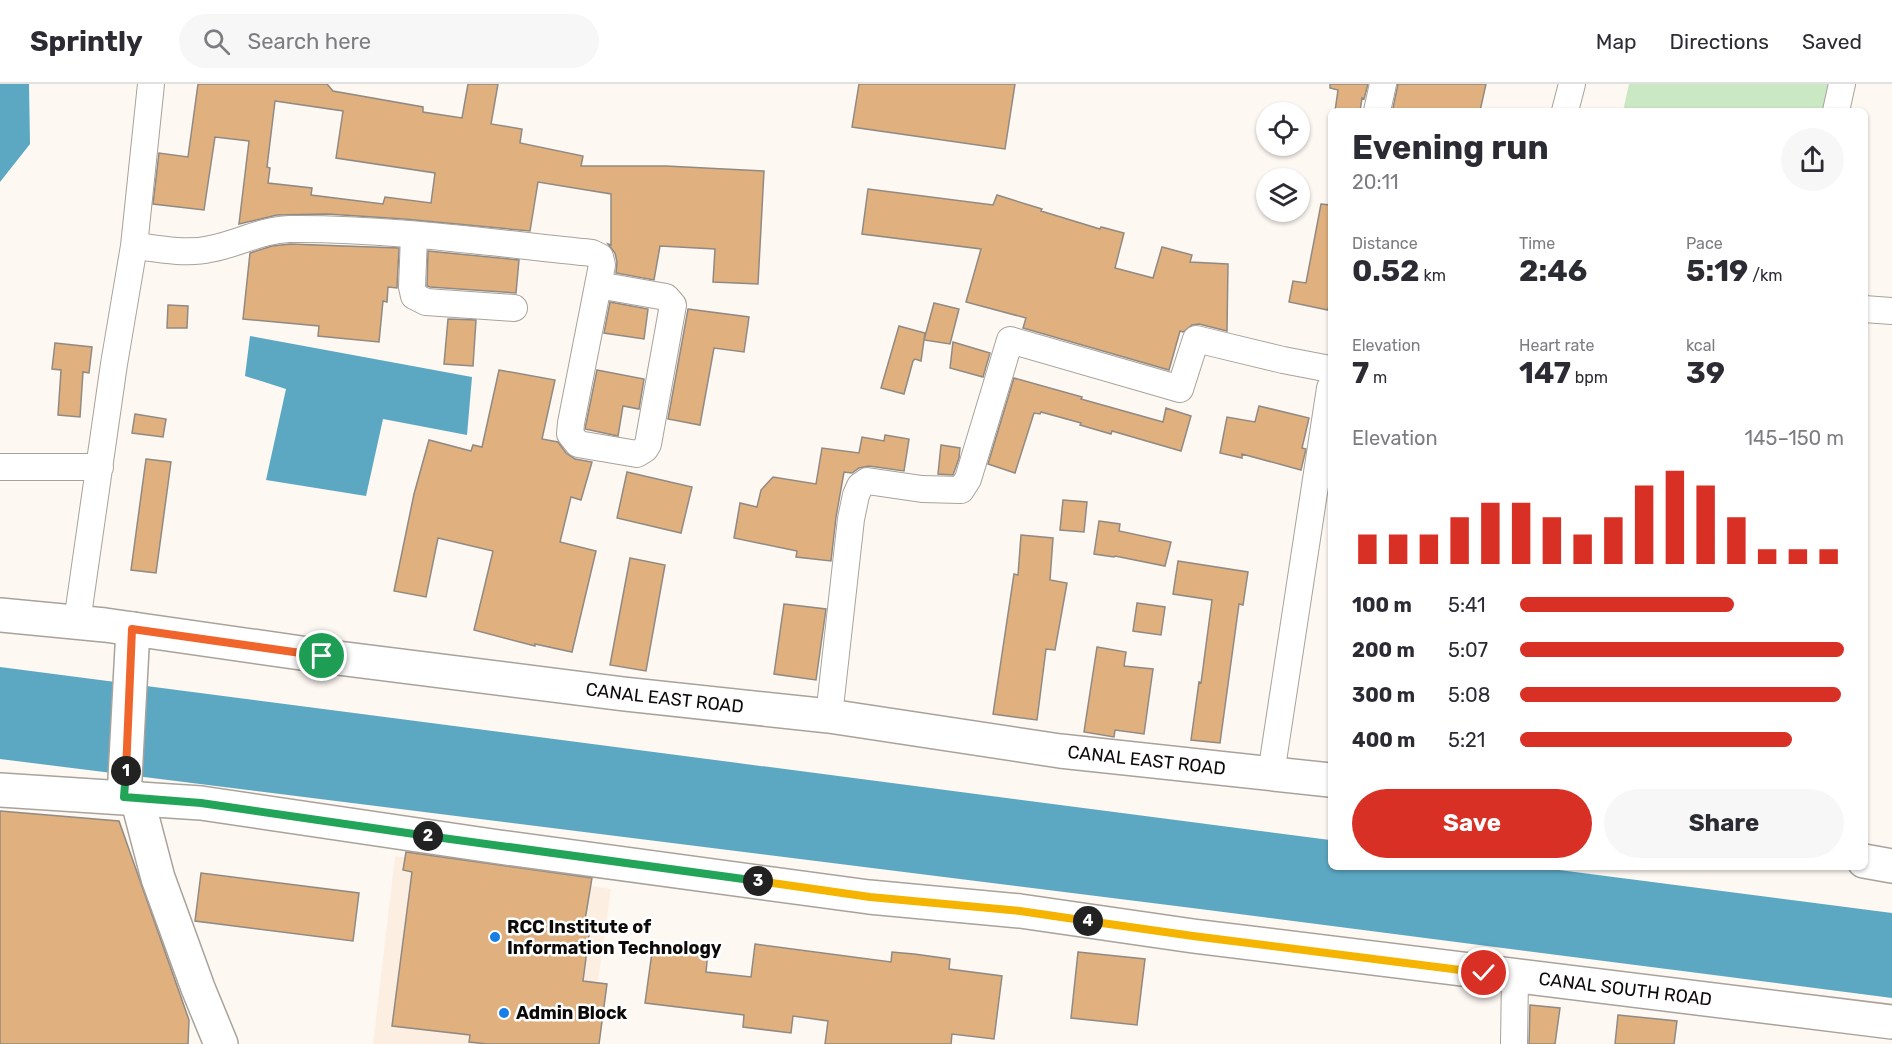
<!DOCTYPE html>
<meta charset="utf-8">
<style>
body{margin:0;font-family:Rubik,sans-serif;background:#f7f7f7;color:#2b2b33;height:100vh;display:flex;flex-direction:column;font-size:22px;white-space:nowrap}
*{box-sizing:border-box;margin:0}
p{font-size:20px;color:#7c7c81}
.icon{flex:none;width:33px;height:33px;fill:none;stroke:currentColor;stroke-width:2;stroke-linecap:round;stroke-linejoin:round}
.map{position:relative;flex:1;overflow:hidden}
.details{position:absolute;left:1328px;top:24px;width:540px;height:762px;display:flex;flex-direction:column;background:#fff;border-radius:9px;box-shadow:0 2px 4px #0004}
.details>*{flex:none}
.buttons{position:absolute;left:1256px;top:18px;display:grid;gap:12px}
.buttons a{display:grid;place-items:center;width:54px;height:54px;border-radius:50%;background:#fff;box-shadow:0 2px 4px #0004;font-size:30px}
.pin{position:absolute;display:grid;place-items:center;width:51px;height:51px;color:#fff;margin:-26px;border:3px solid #fff;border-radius:50%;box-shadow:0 2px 6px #0007}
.km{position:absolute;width:30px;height:30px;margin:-15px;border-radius:50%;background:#222;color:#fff;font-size:16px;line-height:30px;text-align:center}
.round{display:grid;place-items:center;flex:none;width:63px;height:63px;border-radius:32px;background:#f7f7f7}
.summary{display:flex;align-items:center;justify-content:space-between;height:102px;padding:0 24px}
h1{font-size:33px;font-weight:700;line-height:45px}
.stats{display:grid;grid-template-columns:repeat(3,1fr);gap:9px;height:102px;padding:6px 24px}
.stats div{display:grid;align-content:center}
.stats b{font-size:30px;font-weight:700}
.stats small{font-size:16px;font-weight:400}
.stats p{font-size:16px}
.chart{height:168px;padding:12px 24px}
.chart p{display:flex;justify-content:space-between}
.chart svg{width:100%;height:108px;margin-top:6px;stroke:#d93025;stroke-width:6}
.button{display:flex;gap:12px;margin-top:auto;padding:12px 24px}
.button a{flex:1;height:69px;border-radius:36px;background:#d93025;color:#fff;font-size:24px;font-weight:700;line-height:69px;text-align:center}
.button a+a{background:#f7f7f7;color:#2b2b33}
ul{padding:0 24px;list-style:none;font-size:20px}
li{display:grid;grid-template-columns:96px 72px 1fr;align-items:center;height:45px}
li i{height:15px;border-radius:8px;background:#d93025}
header{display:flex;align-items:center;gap:36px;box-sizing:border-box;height:84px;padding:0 30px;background:#fff;border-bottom:2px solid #e1e1e2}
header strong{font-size:28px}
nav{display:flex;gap:33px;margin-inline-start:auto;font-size:21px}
.search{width:420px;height:54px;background:#f7f7f7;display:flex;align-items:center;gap:15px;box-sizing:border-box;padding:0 21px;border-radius:33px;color:#7c7c81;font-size:22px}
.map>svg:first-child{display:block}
</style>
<header>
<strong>Sprintly</strong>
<div class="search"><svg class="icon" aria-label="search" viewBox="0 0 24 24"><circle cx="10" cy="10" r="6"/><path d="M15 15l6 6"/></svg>Search here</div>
<nav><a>Map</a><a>Directions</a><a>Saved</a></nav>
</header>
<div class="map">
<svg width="1892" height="960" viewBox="0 0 1892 960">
<rect width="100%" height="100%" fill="#fef8f3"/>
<!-- built -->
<path fill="#fcefe2" d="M 395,772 L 611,805 L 589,960 L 373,960 Z"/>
<!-- green -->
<path fill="#cbe8c5" d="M 1629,0 L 1828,0 L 1823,27 L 1623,27 Z"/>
<!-- water -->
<path fill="#5ca8c3" d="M 0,0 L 29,0 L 30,60 L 0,98 Z
M 250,252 L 472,293 L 467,351 L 383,335 L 366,412 L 266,396 L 286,305 L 245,292 Z
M 0,583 L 1330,756 L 1330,783 L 1536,783 L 1892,829 L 1892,914 L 1200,825 L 0,675 Z"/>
<!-- building -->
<path fill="#e0b07f" stroke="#908a83" stroke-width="1.5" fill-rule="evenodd" d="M 198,0 L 327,0 L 333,7 L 423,23 L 423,28 L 462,34 L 468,0 L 498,0 L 491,40 L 522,45 L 520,59 L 583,72 L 581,82 L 666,82 L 764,87 L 758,200 L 713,198 L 715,165 L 660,162 L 654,196 L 616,189 L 617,178 L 615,169 L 608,160 L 611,161 L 611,110 L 538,98 L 530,147 L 404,135 L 327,130 L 277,131 L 239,140 L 249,57 L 215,53 L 204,126 L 153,120 L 159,69 L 188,73 ZM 275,17 L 343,27 L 336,74 L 435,89 L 431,119 L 385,113 L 383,120 L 311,111 L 312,104 L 268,99 L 270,84 L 267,83 Z
M 859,0 L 1015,0 L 1005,65 L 852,43 Z
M 1330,0 L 1368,0 L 1364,15 L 1362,14 L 1360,27 L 1335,27 L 1338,6 L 1330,4 Z
M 1398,0 L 1486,0 L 1480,27 L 1402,27 L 1393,24 Z
M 868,105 L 993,121 L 997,111 L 1042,125 L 1041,127 L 1100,145 L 1101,143 L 1124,149 L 1115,184 L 1153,194 L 1162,163 L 1192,171 L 1190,178 L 1228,180 L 1227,247 L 1199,240 L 1192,241 L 1183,248 L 1180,247 L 1169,286 L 1023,244 L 1026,234 L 966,218 L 981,165 L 862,150 Z
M 1321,120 L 1330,121 L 1330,215 L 1328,226 L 1289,218 L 1293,197 L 1306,199 Z
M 290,160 L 399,164 L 397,204 L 388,203 L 387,218 L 383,217 L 379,258 L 318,252 L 319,242 L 243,235 L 250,169 L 272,162 Z
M 428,167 L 519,176 L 516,209 L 430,203 L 427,202 Z
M 610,218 L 648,225 L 644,255 L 604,249 Z
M 934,219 L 959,225 L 950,260 L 924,256 Z
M 168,221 L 188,222 L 187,244 L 167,244 Z
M 688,225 L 749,233 L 744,268 L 714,264 L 700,341 L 668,335 Z
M 448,235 L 476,236 L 473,282 L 444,280 Z
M 899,242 L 925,249 L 921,277 L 915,275 L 913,277 L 904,310 L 881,304 Z
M 953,258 L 990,269 L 983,293 L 950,284 Z
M 55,259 L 92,263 L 89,289 L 83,288 L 80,333 L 58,331 L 61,286 L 52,285 Z
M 499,286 L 555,296 L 542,355 L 558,358 L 566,369 L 575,375 L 592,378 L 581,416 L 571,413 L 560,458 L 596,467 L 572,568 L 535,560 L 535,562 L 474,546 L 493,467 L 438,454 L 426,513 L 394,507 L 414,410 L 429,356 L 471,367 L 473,361 L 482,363 Z
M 597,286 L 644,295 L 639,325 L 623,322 L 618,352 L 585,345 Z
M 1014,294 L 1082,313 L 1081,315 L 1163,338 L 1166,324 L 1191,332 L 1181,367 L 1112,347 L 1111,350 L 1080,341 L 1081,339 L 1041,328 L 1040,330 L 1034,329 L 1015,389 L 988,380 Z
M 1259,322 L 1309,334 L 1302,364 L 1306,365 L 1301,386 L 1242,370 L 1242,374 L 1220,369 L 1227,333 L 1255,338 Z
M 135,330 L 166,335 L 163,353 L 132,349 Z
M 885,351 L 909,355 L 904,387 L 869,382 L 859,384 L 852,389 L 844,388 L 836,433 L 831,477 L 796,473 L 797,467 L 734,454 L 740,419 L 757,423 L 761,406 L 773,393 L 816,400 L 822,364 L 859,369 L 862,353 L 884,357 Z
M 941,361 L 960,364 L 959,374 L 953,391 L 938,390 Z
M 146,375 L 171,378 L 156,489 L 131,486 Z
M 627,388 L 692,403 L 681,449 L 617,434 Z
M 1063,416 L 1087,418 L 1084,448 L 1060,446 Z
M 1099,437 L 1120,440 L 1119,447 L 1171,458 L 1165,482 L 1115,472 L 1114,473 L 1094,470 Z
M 1021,451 L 1053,454 L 1050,496 L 1067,499 L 1055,566 L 1046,565 L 1037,636 L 993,630 L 1014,490 L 1018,491 Z
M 630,474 L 665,481 L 646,587 L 610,581 Z
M 1178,477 L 1248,488 L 1243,521 L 1239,520 L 1220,659 L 1191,656 L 1199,598 L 1201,599 L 1212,516 L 1173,510 Z
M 1137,519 L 1165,523 L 1161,551 L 1133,547 Z
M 784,520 L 826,525 L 816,596 L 774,590 Z
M 1097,563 L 1126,568 L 1124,582 L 1153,585 L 1144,650 L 1115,646 L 1114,653 L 1084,648 Z
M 0,727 L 119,737 L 189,936 L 188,960 L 0,960 Z
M 406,768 L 592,794 L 584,842 L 590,843 L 583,897 L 607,900 L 599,960 L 487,960 L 469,958 L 470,951 L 392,942 L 412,788 L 403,786 Z
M 201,789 L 359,809 L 353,857 L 195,837 Z
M 755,860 L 891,878 L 892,868 L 914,870 L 950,875 L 949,885 L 1002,892 L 994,955 L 952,950 L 951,960 L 825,960 L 828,937 L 793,932 L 791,949 L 743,943 L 744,931 L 645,919 L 653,861 L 708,868 L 706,888 L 751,893 Z
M 1078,868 L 1145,875 L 1137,941 L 1071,934 Z
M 1530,921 L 1560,924 L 1555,960 L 1529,960 Z
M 1618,931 L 1677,937 L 1674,960 L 1615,960 Z"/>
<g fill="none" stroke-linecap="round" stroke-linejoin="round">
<defs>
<path id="street" d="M 1377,27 L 1383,0
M 1565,27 L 1572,0
M 1836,27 L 1842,0
M 414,152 L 412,203 L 414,212 L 426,218 L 514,224
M 134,162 C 158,164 186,171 210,165 C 238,160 261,146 289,145 C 390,144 492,159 592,169 L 600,173 L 602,181 L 571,339 L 570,350 L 578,360 L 637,370 L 645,365 L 648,360 L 673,221 L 666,213 L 598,201
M 1864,225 L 1892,227
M 0,383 L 100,383
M 77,538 L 114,280 L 134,162 L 151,0
M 829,632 L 851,435 L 856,411 L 860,402 L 867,397 L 922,405 L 961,406 L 968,395 L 1010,256 L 1180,305 L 1196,255 L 1283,276 L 1330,285
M 1271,690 L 1330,304
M 1514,960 L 1515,893"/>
<g id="secondary">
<path id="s1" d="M 0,531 L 105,541 L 322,572 L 624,610 L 829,632 L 1060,667 L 1330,696"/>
<path id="s2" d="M 0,706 L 201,719 L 499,763 L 869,813 L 1020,827 L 1193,852 L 1892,938"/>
<path d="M 124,713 L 133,545"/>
<path d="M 137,714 L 158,794 L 198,904 L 221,960"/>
<path d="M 1864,777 L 1892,782"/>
</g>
</defs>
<!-- street casing -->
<use href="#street" stroke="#a8a29b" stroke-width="28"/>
<!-- secondary casing -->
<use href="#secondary" stroke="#a8a29b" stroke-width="36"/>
<!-- street -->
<use href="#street" stroke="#fff" stroke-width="26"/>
<!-- secondary -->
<use href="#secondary" stroke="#fff" stroke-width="33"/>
</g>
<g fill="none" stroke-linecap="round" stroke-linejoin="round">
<defs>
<path id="split-1" d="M 126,687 L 132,545 L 322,572"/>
<path id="split-2" d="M 126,687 L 124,713 L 201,719 L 428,752"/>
<path id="split-3" d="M 428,752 L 758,797"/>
<path id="split-4" d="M 758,797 L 870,813 L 1020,827 L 1088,837"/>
<path id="split-5" d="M 1088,837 L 1193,852 L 1484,889"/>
</defs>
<!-- split-1 casing -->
<use href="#split-1" stroke="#fff" stroke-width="12"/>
<!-- split-2 casing -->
<use href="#split-2" stroke="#fff" stroke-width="12"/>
<!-- split-3 casing -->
<use href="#split-3" stroke="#fff" stroke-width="12"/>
<!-- split-4 casing -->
<use href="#split-4" stroke="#fff" stroke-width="12"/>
<!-- split-5 casing -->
<use href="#split-5" stroke="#fff" stroke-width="12"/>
<!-- split-1 -->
<use href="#split-1" stroke="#f0652b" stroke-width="8"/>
<!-- split-2 -->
<use href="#split-2" stroke="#22a559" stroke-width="8"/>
<!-- split-3 -->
<use href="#split-3" stroke="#22a559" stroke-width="8"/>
<!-- split-4 -->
<use href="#split-4" stroke="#f5b400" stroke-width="8"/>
<!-- split-5 -->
<use href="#split-5" stroke="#f5b400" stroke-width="8"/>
</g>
<!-- markers -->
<g fill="#167ee6" stroke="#fff" stroke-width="2">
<circle cx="495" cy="853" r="6"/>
<circle cx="504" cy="929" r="6"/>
</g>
<g text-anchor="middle" stroke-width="5" stroke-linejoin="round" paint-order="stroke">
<!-- street labels -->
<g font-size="18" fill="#0d0b09" stroke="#fff">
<text dy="6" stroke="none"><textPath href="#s1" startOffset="670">CANAL EAST ROAD</textPath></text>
<text dy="6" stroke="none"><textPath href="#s1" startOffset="1156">CANAL EAST ROAD</textPath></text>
<text dy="6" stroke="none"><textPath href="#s2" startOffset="1638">CANAL SOUTH ROAD</textPath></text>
</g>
<!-- poi labels -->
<g font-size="18" font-weight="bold" fill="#0d0b09" stroke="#fff" text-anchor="start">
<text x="507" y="849">RCC Institute of<tspan x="507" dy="21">Information Technology</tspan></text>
<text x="516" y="935">Admin Block</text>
</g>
</g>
</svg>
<div class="buttons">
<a><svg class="icon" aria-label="locate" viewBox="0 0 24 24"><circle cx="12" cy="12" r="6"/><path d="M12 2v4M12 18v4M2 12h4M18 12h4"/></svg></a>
<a><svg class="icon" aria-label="layers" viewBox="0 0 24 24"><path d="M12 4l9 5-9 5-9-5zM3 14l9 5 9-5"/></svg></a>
</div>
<div class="pin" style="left:322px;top:572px;background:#1e9e55"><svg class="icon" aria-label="arrive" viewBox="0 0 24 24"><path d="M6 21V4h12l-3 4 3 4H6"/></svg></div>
<div class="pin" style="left:1484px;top:889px;background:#d93025"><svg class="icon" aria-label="check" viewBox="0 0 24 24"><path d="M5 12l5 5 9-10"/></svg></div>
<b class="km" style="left:126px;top:687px">1</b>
<b class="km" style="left:428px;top:752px">2</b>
<b class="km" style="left:758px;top:797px">3</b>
<b class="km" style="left:1088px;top:837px">4</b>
<section class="details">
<div class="summary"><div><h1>Evening run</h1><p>20:11</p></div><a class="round"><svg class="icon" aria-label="share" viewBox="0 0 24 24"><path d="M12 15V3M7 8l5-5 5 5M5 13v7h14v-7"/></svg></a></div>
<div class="stats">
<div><p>Distance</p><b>0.52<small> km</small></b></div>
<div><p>Time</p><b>2:46</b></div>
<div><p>Pace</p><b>5:19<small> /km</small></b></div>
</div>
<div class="stats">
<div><p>Elevation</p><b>7<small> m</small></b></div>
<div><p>Heart rate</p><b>147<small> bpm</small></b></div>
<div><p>kcal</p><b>39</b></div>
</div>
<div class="chart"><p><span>Elevation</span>145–150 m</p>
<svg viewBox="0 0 160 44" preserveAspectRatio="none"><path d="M5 44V32M15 44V32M25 44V32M35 44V25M45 44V19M55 44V19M65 44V25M75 44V32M85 44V25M95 44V12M105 44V6M115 44V12M125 44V25M135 44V38M145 44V38M155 44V38"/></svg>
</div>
<ul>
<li><b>100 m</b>5:41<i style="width:66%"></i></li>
<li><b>200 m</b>5:07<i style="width:100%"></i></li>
<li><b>300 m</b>5:08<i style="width:99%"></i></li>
<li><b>400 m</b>5:21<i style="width:84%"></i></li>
</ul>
<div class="button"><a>Save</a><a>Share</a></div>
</section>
</div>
